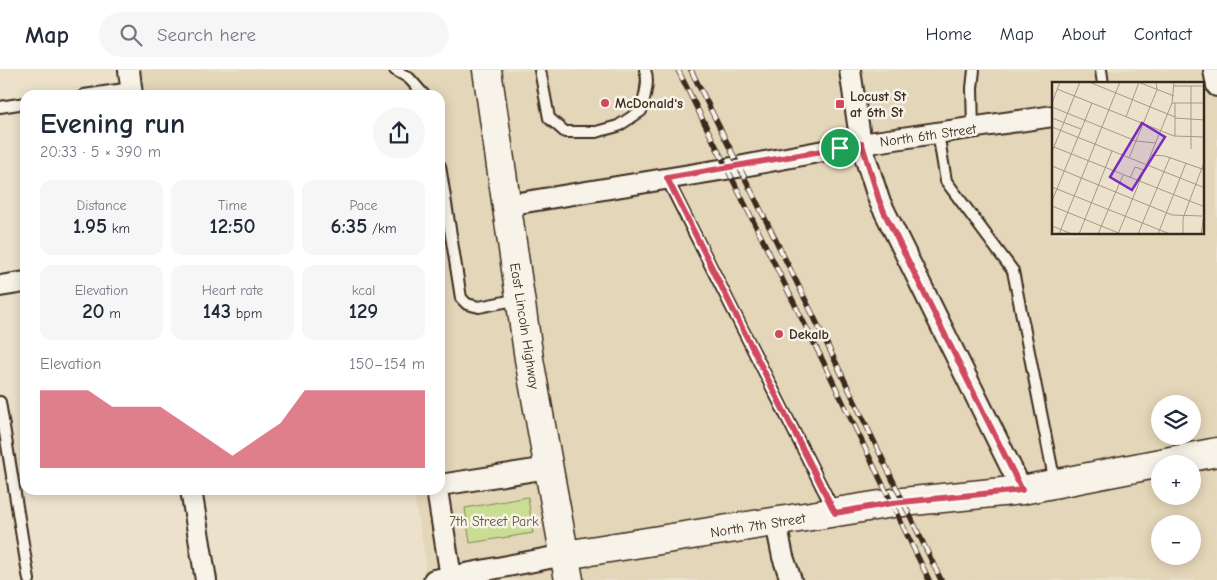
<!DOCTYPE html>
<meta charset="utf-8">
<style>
body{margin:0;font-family:"Comic Neue",sans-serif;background:#f6f6f7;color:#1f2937;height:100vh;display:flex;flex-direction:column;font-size:19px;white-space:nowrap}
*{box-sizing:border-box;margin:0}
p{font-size:16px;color:#747a83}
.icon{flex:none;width:28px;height:28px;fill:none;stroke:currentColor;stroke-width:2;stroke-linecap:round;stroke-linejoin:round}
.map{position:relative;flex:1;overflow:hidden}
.sheet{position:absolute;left:20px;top:20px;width:425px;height:405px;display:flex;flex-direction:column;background:#fff;border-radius:15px;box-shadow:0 2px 12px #0003}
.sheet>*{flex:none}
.controls{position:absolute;left:1151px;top:325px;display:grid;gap:10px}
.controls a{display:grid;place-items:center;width:50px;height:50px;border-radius:50%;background:#fff;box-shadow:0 2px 12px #0003;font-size:25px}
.pin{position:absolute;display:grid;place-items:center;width:42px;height:42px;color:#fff;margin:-21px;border:2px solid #fff;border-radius:50%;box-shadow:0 1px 5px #0007}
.round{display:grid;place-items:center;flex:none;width:52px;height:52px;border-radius:26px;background:#f6f6f7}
.summary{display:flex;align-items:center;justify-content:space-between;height:85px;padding:0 20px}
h1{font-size:28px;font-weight:700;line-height:38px}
.figures{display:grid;grid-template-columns:repeat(3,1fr);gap:8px;height:85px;padding:5px 20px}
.figures div{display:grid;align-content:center;border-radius:12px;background:#f6f6f7;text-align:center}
.figures b{font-size:21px;font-weight:700}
.figures small{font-size:14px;font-weight:400}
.figures p{font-size:14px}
.chart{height:140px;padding:10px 20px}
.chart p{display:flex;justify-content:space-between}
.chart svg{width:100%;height:90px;margin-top:5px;fill:#d1495b;opacity:.7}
header{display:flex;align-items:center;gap:30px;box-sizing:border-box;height:70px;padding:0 25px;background:#fff;border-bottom:1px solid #e0e1e3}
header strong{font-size:24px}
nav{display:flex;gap:28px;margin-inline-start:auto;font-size:18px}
.search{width:350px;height:45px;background:#f6f6f7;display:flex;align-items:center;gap:12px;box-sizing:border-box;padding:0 18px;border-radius:28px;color:#747a83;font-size:19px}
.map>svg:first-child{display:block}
</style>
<header>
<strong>Map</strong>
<div class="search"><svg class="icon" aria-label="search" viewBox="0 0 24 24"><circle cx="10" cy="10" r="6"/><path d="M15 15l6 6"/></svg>Search here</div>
<nav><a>Home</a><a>Map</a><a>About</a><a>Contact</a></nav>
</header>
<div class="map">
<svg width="1217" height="510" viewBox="0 0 1217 510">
<rect width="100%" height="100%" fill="#ece2cc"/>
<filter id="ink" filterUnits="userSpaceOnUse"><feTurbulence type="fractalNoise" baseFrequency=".02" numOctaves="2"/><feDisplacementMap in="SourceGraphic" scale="10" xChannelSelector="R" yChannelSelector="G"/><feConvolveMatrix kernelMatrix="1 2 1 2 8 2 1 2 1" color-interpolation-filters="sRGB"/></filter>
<g filter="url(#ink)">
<!-- built -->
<path fill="#e4d6b8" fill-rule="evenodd" d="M 135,0 L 1217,0 L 1217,510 L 421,510 L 426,492 L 413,420 L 440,420 L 440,25 L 140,25 ZM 1053,14 L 1203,14 L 1203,164 L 1053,164 ZM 1160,334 L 1192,334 L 1192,366 L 1160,366 ZM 1160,394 L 1192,394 L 1192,426 L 1160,426 ZM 1160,454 L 1192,454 L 1192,486 L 1160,486 Z"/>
<!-- green -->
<path fill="#c9de93" stroke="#828458" d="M 528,427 L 533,463 L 470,473 L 465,438 Z"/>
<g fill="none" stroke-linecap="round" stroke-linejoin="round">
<defs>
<path id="lane" d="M 395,0 L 409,8 L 424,25
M 540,0 L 549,48 L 565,62 L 596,62 L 618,56 L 641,41 C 644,29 650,11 645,0
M 1101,0 L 1103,14
M 84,25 L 131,18
M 0,37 L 25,33
M 973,58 L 972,18 L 974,0
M 938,63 L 946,111 L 1013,201 L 1055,413
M 440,96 L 461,228 L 467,234 L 479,237 L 519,229
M 667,109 L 834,441
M 0,332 L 29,510"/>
<path id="street" d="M 129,0 L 132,25
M 850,0 L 861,74 L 879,130 L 1022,420
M 1214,0 L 1217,16
M 507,135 L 738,97 L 861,74 L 1053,46
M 0,216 L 25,212
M 440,415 L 548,398
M 191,420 L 206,510
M 437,420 L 451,507
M 776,453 L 783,487 L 791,510
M 434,510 L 565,485"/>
<path id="secondary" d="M 565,485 L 893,433 L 1022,420 L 1217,382"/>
<path id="primary" d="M 487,0 L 529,289 L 569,510"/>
</defs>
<!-- lane casing -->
<use href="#lane" stroke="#3b2a1e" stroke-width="14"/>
<!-- street casing -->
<use href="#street" stroke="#3b2a1e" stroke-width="24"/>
<!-- secondary casing -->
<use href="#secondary" stroke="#3b2a1e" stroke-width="31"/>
<!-- primary casing -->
<use href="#primary" stroke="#3b2a1e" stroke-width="31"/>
<!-- lane -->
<use href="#lane" stroke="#f7f3e8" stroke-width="10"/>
<!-- street -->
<use href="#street" stroke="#f7f3e8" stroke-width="20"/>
<!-- secondary -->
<use href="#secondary" stroke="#f7f3e8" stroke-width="28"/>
<!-- primary -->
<use href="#primary" stroke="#f7f3e8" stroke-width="28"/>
<defs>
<path id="rail" d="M 678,0 L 822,289 L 929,510
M 691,0 L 812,243 L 941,510"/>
</defs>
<!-- rail casing -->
<use href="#rail" stroke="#3b2a1e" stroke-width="5.5"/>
<!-- rail -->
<use href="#rail" stroke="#f7f3e8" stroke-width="4" stroke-dasharray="11" stroke-linecap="butt"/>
</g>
</g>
<g fill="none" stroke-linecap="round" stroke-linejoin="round" filter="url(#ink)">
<defs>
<path id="route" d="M 862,74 L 879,130 L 885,144 L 1022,420 L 892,433 L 835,443 L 667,108 Z"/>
</defs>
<!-- route casing -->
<use href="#route" stroke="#fff" stroke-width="10"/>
<!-- route -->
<use href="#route" stroke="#d1495b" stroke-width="6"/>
</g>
<!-- markers -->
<g fill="#d1495b" stroke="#f7f3e8" stroke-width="2">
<circle cx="605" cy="33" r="5"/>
<rect x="835" y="29" width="10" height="10" rx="2.5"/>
<circle cx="779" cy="264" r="5"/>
</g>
<g text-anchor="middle" stroke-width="5" stroke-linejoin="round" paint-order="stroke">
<!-- poi labels -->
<g font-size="14" font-weight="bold" fill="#3b2a1e" stroke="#f7f3e8" text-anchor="start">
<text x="850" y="31">Locust St<tspan x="850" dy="16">at 6th St</tspan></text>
<text x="615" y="38">McDonald's</text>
<text x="789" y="269">Dekalb</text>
</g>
<!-- street labels -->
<g font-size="14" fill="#3b2a1e" stroke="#f7f3e8">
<text transform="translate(928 65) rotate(-8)" y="5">North 6th Street</text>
<text transform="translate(525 256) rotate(81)" y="5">East Lincoln Highway</text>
<text transform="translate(758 455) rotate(-9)" y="5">North 7th Street</text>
</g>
<!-- park labels -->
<g font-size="14" fill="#5e573b" stroke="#f7f3e8">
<text x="494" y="456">7th Street Park</text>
</g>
</g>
<!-- overview -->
<g transform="translate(1052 12)">
<rect width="152" height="152" fill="#ece2cc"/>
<path fill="none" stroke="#a59886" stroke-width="1" d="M 37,0 L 123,35M 86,0 L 122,14M 122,4 L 153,4M 139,4 L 139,67M 5,7 L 122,54 L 153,55M 0,21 L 8,0M 120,21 L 153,21M 123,21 L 123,54M 0,25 L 84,59 L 104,61M 74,35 L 87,0M 0,36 L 29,47M 123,36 L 153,38M 0,45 L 153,106M 2,65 L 153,125M 0,70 L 28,0M 99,73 L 113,74 L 153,88M 77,76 L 105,8 L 104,0M 0,84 L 120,133 L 150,134M 78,96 L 83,85 L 92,88M 0,105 L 118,152M 0,119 L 40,21M 0,124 L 69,152M 0,144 L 20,152M 7,152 L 68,0M 27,152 L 60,69M 46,152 L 71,93M 66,152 L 120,21 L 122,0M 86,152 L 118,75M 106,152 L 134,81M 131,152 L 131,136 L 153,78M 149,152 L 153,127"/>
<path fill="#7b2cbf" fill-opacity="0.15" stroke="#7b2cbf" stroke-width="2.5" d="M 90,41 L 113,55 L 80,108 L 58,95 Z"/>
<rect width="152" height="152" fill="none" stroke="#3b2a1e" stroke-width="2.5"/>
</g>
</svg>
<div class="controls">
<a><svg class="icon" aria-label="layers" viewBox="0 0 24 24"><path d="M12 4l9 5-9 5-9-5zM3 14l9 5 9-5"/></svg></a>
<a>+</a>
<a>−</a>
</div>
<div class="pin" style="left:840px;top:78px;background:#1e9e55"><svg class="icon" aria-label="arrive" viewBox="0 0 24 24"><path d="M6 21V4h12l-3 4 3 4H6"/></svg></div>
<section class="sheet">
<div class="summary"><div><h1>Evening run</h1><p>20:33 · 5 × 390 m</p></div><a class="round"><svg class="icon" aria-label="share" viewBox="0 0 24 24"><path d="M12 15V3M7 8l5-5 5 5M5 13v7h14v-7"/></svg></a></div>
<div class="figures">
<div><p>Distance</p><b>1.95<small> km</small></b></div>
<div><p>Time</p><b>12:50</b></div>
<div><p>Pace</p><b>6:35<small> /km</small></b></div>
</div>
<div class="figures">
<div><p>Elevation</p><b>20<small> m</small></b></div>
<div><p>Heart rate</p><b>143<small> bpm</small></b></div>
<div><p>kcal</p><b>129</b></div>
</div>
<div class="chart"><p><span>Elevation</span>150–154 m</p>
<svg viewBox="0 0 160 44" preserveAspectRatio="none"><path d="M0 44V6L10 6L20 6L30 14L40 14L50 14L60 22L70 30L80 38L90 30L100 22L110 6L120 6L130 6L140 6L150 6L160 6V44z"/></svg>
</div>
</section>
</div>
